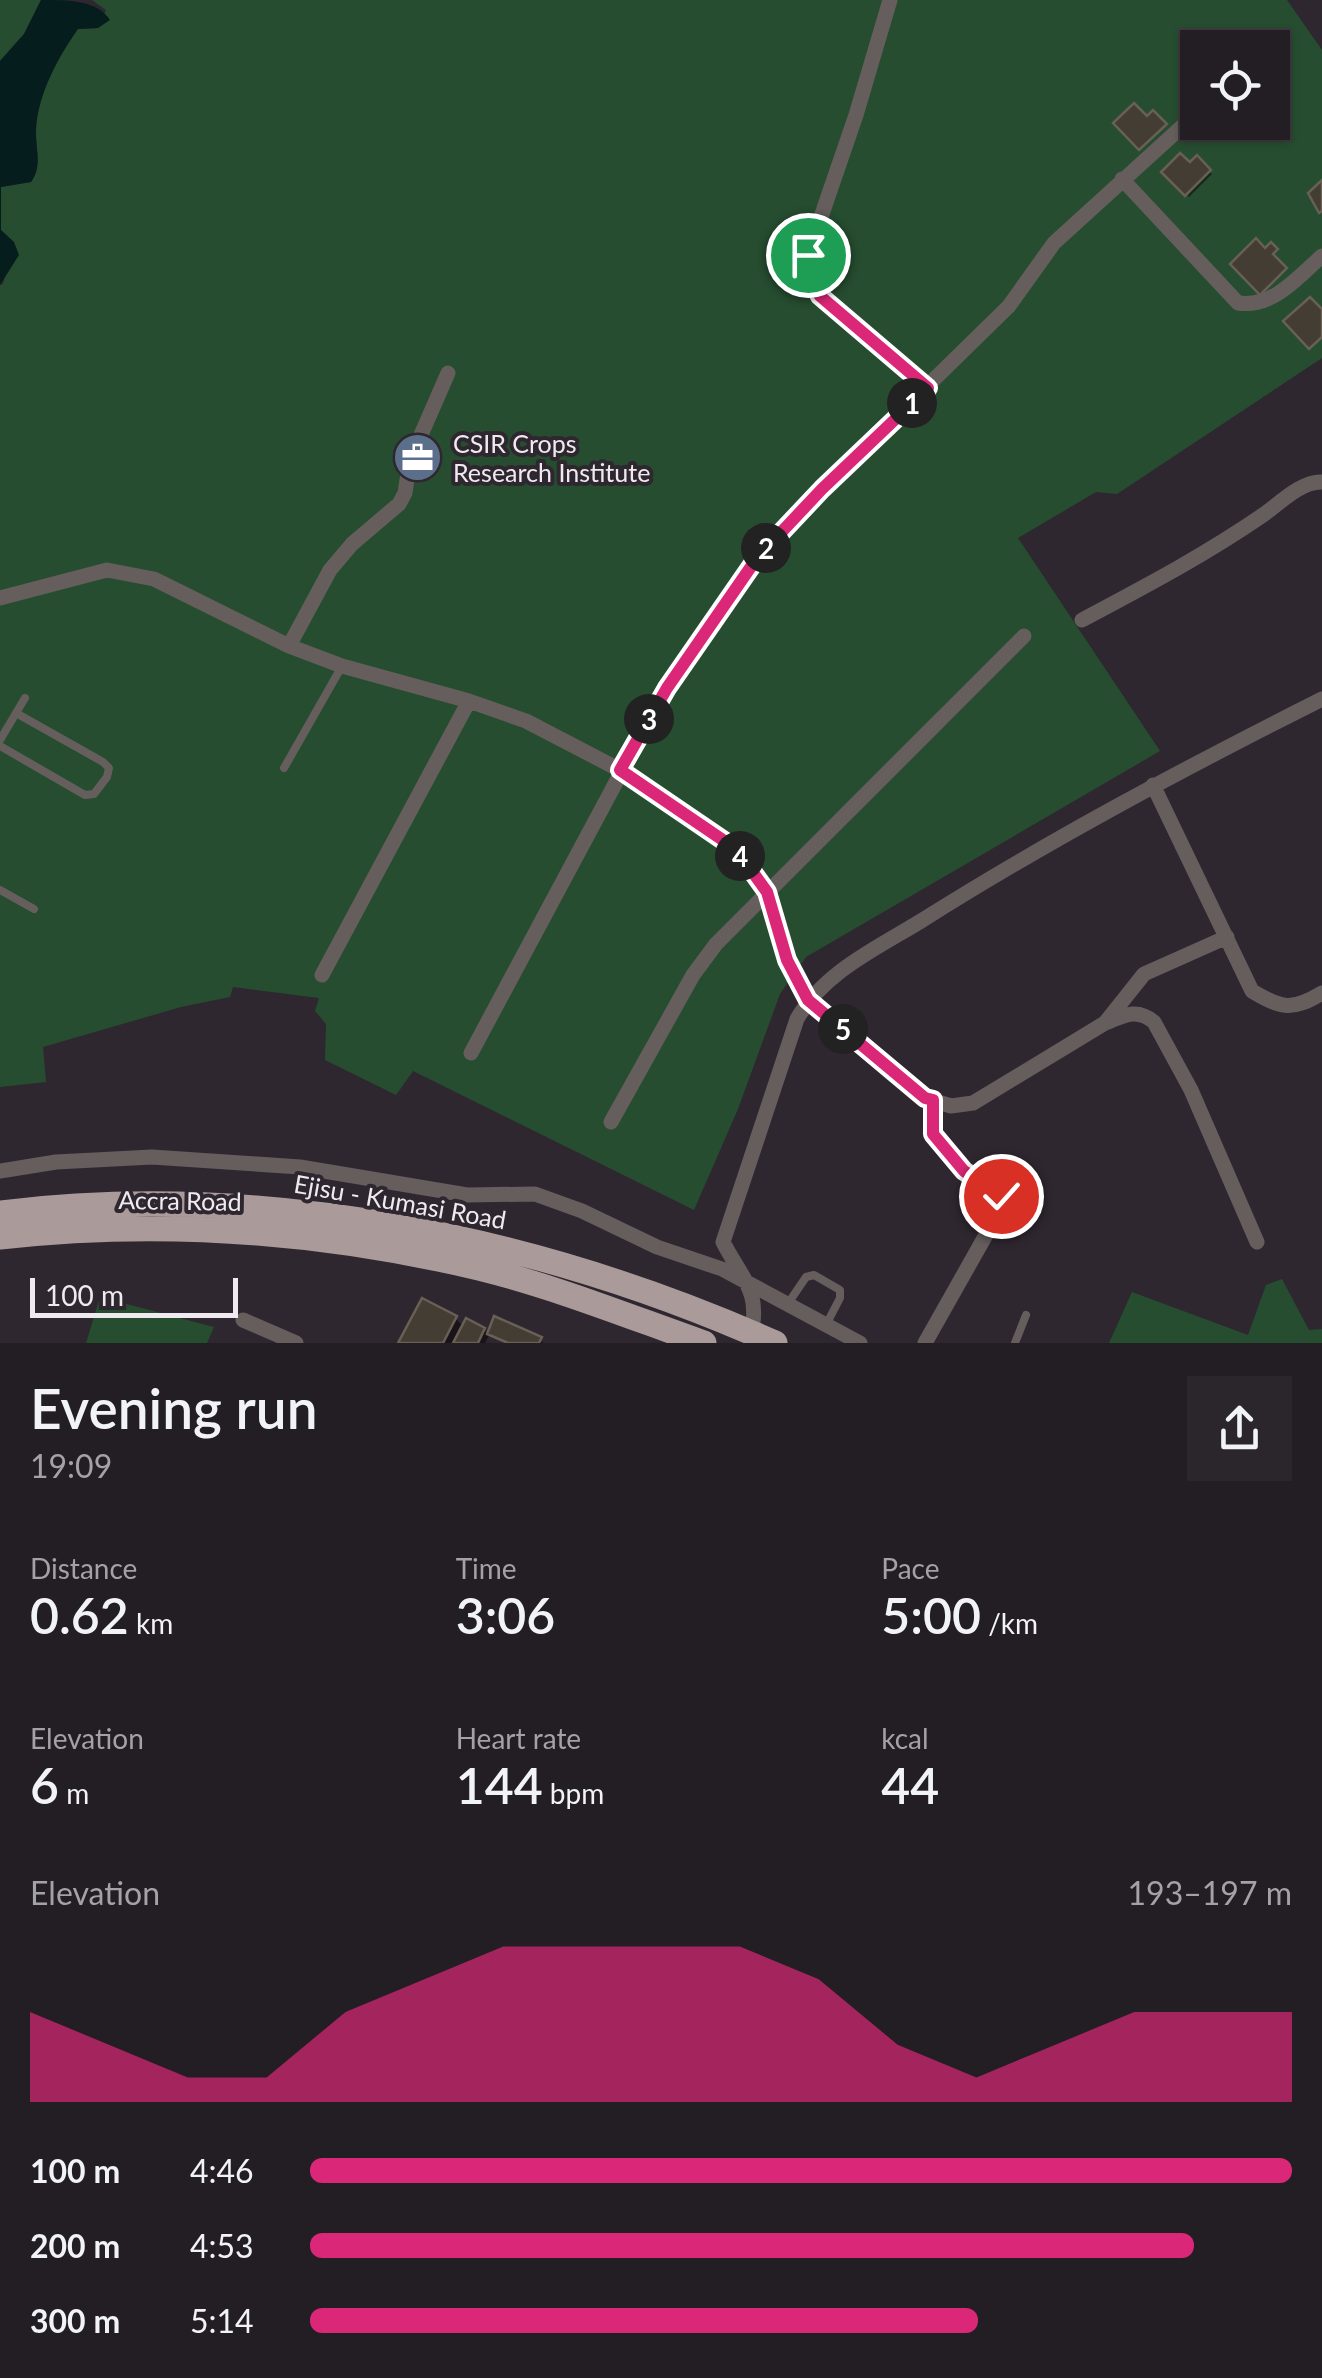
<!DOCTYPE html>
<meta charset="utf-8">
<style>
body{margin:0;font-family:Lato,sans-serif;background:#2b262c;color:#f1f3f6;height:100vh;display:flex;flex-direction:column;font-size:38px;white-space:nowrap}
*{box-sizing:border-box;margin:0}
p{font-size:32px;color:#a3a2a6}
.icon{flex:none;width:55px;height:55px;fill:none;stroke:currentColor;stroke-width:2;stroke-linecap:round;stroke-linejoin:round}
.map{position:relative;height:1343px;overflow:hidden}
.sheet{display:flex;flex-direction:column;background:#231d24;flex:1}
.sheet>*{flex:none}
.controls{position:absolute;left:1180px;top:30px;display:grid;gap:20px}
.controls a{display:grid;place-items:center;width:110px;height:110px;border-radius:0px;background:#231d24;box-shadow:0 2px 8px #0004,0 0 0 2px #403b41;font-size:50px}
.scale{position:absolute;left:30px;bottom:25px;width:208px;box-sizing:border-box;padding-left:10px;border:5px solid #efeaf0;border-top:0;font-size:28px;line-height:35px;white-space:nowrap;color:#efeaf0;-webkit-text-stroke:8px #2f2730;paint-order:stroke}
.pin{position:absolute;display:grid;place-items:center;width:85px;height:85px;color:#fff;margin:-42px;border:5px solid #fff;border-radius:50%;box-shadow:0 2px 10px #0007}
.km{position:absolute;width:50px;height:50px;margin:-25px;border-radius:50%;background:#222;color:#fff;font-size:28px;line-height:50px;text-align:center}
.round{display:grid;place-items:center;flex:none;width:105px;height:105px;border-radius:0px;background:#2b262c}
.head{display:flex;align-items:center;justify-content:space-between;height:170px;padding:0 30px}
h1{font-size:55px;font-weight:600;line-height:75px}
.metrics{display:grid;grid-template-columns:repeat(3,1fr);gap:15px;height:170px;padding:10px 30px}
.metrics div{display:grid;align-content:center}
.metrics b{font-size:50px;font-weight:600}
.metrics small{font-size:28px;font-weight:400}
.metrics p{font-size:28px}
.chart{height:280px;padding:20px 30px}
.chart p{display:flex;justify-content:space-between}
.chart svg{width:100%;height:180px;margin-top:10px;fill:#db2777;opacity:.7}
ul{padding:0 30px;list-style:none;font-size:32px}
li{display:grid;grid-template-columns:160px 120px 1fr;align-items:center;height:75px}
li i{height:25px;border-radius:12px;background:#db2777}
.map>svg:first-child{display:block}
</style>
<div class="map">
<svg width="1322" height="1343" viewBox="0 0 1322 1343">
<rect width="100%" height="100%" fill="#2f2730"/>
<!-- green -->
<path fill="#264d30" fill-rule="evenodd" d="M 0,0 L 41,0 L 24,34 L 0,61 Z
M 92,0 L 1287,0 L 1322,50 L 1322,358 L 1117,494 L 1096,492 L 1018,538 L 1160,751 L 806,957 L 780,994 L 738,1109 L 694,1210 L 413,1071 L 396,1095 L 325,1060 L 326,1024 L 315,1011 L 319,998 L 233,987 L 230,997 L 181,1007 L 43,1047 L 46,1082 L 0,1087 L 0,285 L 3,284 L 14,242 L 1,231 L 1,187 L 31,182 C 43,165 35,149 36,129 C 38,94 58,57 78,29 L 98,28 L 106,10 ZM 1198,48 L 1272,48 L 1272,122 L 1198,122 Z
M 1282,1279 L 1309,1330 L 1322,1329 L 1322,1343 L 1109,1343 L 1132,1292 L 1248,1335 L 1266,1285 Z
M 100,1297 L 214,1327 L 207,1343 L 86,1343 Z"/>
<!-- water -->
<path fill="#061d1d" d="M 41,0 C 67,0 98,0 110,20 L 98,28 L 78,29 C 58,57 38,94 36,129 C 35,149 43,165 31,182 L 1,187 L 1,230 L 14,242 L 19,255 L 0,285 L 0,61 L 24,34 Z"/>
<!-- shadow -->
<path fill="#0007" d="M 1240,122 L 1261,122 L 1250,133 Z
M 1197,159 L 1212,174 L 1189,197 L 1165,172 L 1190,166 Z
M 455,1318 L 464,1327 L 484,1330 L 489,1335 L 496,1319 L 544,1343 L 506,1343 L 490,1334 L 485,1343 L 401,1343 Z"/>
<!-- building -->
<path fill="#443d33" stroke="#686055" stroke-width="2.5" d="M 1134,103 L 1147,116 L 1153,110 L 1167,124 L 1139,150 L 1113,123 Z
M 1180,153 L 1190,162 L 1197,155 L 1211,170 L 1185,196 L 1161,172 Z
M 1322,180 L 1322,211 L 1319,213 L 1308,193 Z
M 1256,238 L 1265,248 L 1271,242 L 1278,249 L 1273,254 L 1287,268 L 1260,295 L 1230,264 Z
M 1310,297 L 1322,309 L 1322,337 L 1309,349 L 1283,321 Z
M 422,1298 L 457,1316 L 443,1343 L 398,1343 Z
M 494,1316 L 542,1337 L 539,1343 L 508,1343 L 487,1334 Z
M 466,1318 L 485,1328 L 478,1343 L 453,1343 Z"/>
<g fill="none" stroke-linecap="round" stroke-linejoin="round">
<!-- service -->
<path stroke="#655e5d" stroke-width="8" d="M 0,740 L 25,698
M 0,746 L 85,795 L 94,794 L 107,777 L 109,768 L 103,762 L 16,713
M 284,768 L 342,666
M 0,890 L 34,909
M 787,1305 L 806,1277 L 814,1275 L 840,1290 L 840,1298 L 826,1325
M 1015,1343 L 1026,1315"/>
<!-- minor -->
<path stroke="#655e5d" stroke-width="15" d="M 890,0 L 856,115 L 808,255 L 810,276 L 820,296 L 928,388
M 1122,179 L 1238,303 C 1273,308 1297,278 1322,256
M 0,598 L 107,570 L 154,579 L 289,646 L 342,666 L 469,701 L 526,721 L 620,770 L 735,849 L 767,892 L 787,961 L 808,999 L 925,1098 L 951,1106 L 973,1103 L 1105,1023 L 1144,974 L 1227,937
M 1082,620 C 1144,587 1205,555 1263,515 C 1279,504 1301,481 1322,482
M 289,646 L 330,570 L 352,544 L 399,504 L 405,493 L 410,460 L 448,373
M 1153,785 L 1252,991 C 1282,1009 1292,1011 1322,993
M 322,975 L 469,701
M 1108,1022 C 1127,1014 1138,1009 1154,1022 L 1191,1090 L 1257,1242
M 471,1053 L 667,687 L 757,558 L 822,489 L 1009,306 L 1054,243 L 1198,112
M 611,1122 L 693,975 L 716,944 L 1024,636
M 0,1171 L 56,1162 L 152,1157 L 300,1167 L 467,1195 L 535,1194 L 582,1211 L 657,1247 L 722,1269 L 860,1343
M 243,1320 L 296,1343
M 750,1339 C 762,1291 743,1281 723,1242 L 797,1019 C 824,972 877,948 921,921 C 1051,839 1185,768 1322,699
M 925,1343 L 1004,1203 L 1001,1195 L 965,1171 L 933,1134 L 933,1100"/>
<!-- trunk -->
<path stroke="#aa9b9a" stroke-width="25" d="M 0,1213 C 262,1181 535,1236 775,1343
M 0,1237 C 160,1219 322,1231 479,1268 C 556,1287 630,1317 704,1343"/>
</g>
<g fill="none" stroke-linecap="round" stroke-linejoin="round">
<defs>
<path id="route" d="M 808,255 L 810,276 L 820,296 L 928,388 L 822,489 L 757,558 L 667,688 L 620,770 L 736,849 L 767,892 L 787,960 L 808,1000 L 925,1098 L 933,1100 L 933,1134 L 964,1171 L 1001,1196"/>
</defs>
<!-- route casing -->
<use href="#route" stroke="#fff" stroke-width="20"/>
<!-- route -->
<use href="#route" stroke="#db2777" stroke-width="12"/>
</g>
<!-- icons -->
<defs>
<symbol id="office-disc" viewBox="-11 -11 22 22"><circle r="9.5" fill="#5c6f8a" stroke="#2f2730"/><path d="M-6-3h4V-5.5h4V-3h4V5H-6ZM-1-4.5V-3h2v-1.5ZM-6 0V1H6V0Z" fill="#fff"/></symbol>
</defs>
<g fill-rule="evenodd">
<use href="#office-disc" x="390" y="430" width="55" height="55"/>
</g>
<g text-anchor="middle" stroke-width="8" stroke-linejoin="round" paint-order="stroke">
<!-- poi labels -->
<g font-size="25" fill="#efeaf0" stroke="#2f2730" text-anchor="start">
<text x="453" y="453">CSIR Crops<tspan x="453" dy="29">Research Institute</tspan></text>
</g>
<!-- street labels -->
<g font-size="25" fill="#efeaf0" stroke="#2f2730">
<text transform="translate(180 1201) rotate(1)" y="9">Accra Road</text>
<text transform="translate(400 1202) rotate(10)" y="9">Ejisu - Kumasi Road</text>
</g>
</g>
</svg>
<div class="controls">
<a><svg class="icon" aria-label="locate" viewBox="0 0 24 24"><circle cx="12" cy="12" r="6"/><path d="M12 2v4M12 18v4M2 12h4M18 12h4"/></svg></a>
</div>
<div class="scale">100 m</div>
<div class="pin" style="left:808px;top:255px;background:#1e9e55"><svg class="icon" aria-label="arrive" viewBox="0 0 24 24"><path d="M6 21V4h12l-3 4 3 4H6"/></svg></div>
<div class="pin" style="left:1001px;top:1196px;background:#d93025"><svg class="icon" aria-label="check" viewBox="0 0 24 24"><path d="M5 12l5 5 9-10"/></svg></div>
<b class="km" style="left:912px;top:403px">1</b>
<b class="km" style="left:766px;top:548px">2</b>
<b class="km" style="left:649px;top:719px">3</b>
<b class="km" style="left:740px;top:856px">4</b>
<b class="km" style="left:843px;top:1029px">5</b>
</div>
<section class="sheet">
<div class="head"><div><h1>Evening run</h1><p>19:09</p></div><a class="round"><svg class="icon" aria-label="share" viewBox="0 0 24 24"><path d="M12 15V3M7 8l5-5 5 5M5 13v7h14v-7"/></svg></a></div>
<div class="metrics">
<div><p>Distance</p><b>0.62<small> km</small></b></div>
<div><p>Time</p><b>3:06</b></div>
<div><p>Pace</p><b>5:00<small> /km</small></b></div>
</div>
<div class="metrics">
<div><p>Elevation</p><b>6<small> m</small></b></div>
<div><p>Heart rate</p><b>144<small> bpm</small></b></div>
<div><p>kcal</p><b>44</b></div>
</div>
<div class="chart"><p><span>Elevation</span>193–197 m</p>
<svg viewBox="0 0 160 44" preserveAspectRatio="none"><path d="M0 44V22L10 30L20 38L30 38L40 22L50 14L60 6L70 6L80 6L90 6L100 14L110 30L120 38L130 30L140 22L150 22L160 22V44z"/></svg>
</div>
<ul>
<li><b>100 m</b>4:46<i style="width:100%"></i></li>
<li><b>200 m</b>4:53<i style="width:90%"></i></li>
<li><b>300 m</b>5:14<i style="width:68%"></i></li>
</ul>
</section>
